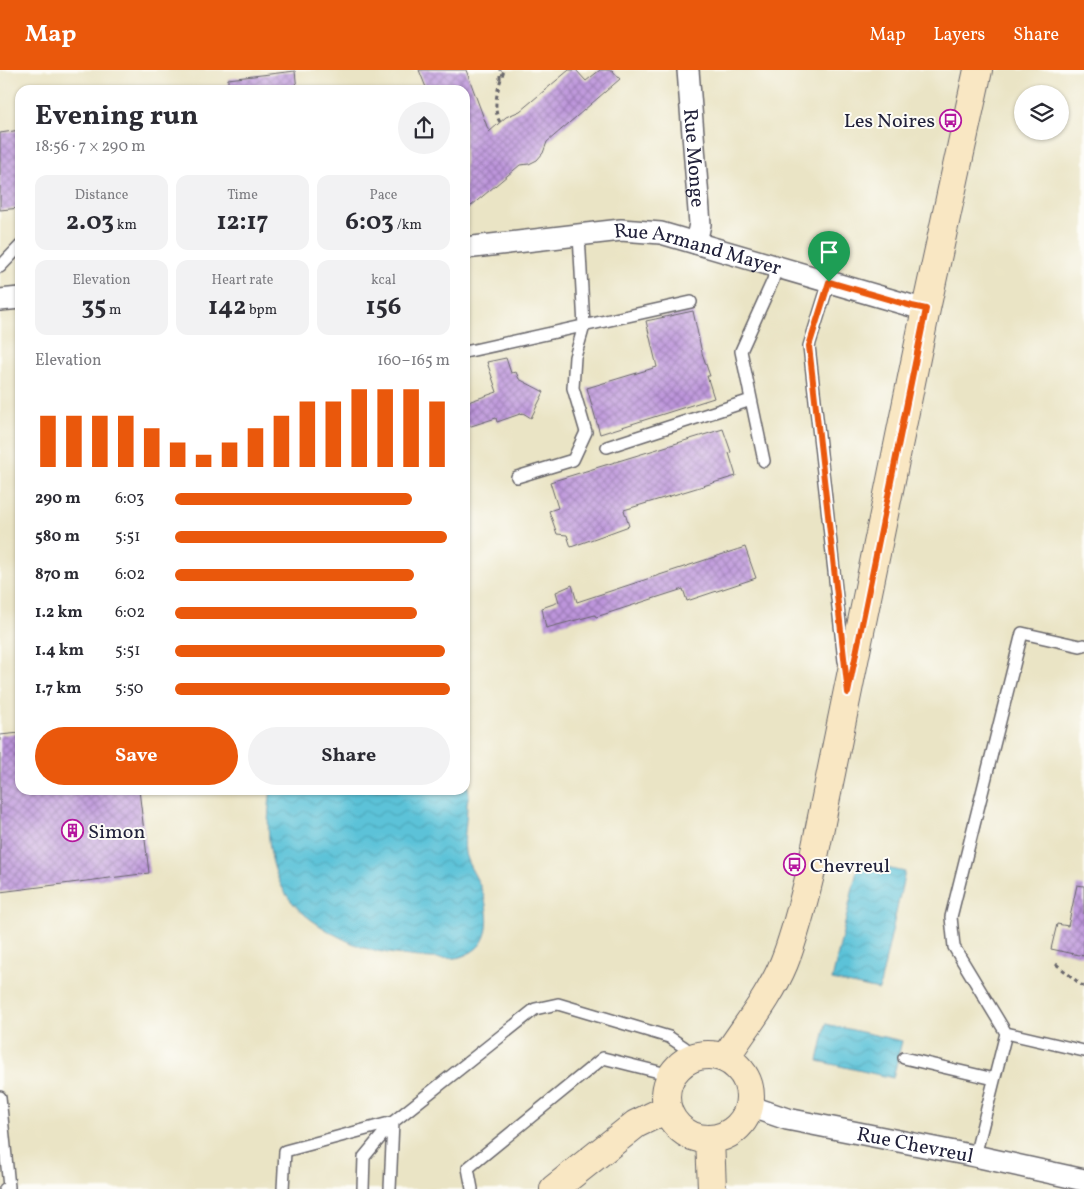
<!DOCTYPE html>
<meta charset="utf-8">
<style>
body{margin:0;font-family:Vollkorn,serif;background:#f2f2f3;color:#2b2b33;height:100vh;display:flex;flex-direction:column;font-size:19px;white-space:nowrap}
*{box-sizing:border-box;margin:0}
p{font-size:16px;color:#7c7c81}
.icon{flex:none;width:28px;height:28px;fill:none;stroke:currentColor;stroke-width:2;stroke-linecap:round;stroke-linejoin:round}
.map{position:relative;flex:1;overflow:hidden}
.details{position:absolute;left:15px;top:15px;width:455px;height:710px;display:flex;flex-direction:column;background:#fff;border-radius:15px;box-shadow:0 1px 4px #0004}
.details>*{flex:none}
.fabs{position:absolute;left:1014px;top:15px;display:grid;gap:10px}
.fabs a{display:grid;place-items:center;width:55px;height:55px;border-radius:50%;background:#fff;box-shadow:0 1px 4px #0004;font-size:25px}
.pin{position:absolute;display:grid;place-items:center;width:42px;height:42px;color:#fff;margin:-51px -21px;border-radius:50% 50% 50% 0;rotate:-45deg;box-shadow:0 0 5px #0007}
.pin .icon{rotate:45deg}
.round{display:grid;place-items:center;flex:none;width:52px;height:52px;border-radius:26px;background:#f2f2f3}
.headline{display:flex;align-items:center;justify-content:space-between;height:85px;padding:0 20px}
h1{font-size:28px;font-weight:700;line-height:38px}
.stats{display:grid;grid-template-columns:repeat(3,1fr);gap:8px;height:85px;padding:5px 20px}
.stats div{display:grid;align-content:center;border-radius:12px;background:#f2f2f3;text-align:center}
.stats b{font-size:25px;font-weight:700}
.stats small{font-size:14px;font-weight:400}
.stats p{font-size:14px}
.chart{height:140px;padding:10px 20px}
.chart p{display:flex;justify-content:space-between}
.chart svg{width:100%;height:90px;margin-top:5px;stroke:#ea580c;stroke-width:6}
.cta{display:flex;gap:10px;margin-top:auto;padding:10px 20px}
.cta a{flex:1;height:58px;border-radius:30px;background:#ea580c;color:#fff;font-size:20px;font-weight:700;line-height:58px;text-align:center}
.cta a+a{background:#f2f2f3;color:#2b2b33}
ul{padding:0 20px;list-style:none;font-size:16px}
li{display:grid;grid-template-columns:80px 60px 1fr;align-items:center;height:38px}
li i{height:12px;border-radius:6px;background:#ea580c}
header{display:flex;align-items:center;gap:30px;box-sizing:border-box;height:70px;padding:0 25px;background:#ea580c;color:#fff}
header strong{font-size:24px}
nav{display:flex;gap:28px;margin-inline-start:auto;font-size:18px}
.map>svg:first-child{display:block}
</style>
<header>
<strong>Map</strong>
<nav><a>Map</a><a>Layers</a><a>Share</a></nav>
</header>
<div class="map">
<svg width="1084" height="1119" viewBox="0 0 1084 1119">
<defs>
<pattern id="water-waves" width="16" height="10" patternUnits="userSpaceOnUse" patternTransform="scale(1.25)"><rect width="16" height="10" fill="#5bc2d8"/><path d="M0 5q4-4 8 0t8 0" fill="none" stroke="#4fa6ba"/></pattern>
<pattern id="building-cross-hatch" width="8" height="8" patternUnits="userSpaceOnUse" patternTransform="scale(1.25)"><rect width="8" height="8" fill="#bd95db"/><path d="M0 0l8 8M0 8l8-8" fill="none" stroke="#9979b3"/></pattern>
</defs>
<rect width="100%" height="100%" fill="#fdfcf7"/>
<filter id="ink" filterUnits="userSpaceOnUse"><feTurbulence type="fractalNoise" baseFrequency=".02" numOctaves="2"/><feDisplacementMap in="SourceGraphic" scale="10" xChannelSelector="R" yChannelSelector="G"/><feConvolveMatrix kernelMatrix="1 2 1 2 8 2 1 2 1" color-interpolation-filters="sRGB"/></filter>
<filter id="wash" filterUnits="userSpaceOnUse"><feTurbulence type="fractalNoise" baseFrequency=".0096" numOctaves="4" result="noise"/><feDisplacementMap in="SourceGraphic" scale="20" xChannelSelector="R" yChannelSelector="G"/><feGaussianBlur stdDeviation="1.12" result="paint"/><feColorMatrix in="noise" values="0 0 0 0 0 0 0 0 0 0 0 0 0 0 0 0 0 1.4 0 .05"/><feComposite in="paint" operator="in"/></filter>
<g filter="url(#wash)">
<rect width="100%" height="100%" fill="#eae4c5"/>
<!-- water -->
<path fill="url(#water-waves)" stroke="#3e728a" d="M 465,708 C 466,713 469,718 469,723 C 469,727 467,730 467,734 C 467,751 463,766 465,783 C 468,797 478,808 482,821 C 487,833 490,854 485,866 C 481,877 472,883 460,887 C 445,892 374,883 359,876 C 332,865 295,844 282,817 C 267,788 266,752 271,720 L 465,720 Z
M 859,792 L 905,802 L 879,920 L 832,910 Z
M 826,954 L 902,971 L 893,1008 L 818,991 Z"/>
<g id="blocks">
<!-- building -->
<path fill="url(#building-cross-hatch)" d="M 419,0 L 466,0 L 489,62 L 506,47 L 520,41 L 569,0 L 576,0 L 586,11 L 600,0 L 612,0 L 620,9 L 547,72 L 543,83 L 537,90 L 529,94 L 520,95 L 465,141 L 465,20 L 427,20 Z
M 295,1 L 297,20 L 228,20 L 228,9 Z
M 20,60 L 20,138 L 0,140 L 0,63 Z
M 693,241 L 702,283 L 710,306 L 707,306 L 714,328 L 600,364 L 587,318 L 657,297 L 646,251 Z
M 506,288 L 511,303 L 516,302 L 519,309 L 544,322 L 531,348 L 523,343 L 497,352 L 496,348 L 465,358 L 465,333 L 497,322 L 487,292 Z
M 723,359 L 731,382 L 729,383 L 736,406 L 624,440 L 629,456 L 571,477 L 567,465 L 557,464 L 549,441 L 558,438 L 550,412 Z
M 745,477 L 756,508 L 687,531 L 683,519 L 596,547 L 595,545 L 546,558 L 542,538 L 559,532 L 556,522 L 572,515 L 577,532 Z
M 20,663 L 20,720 L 139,720 L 149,803 L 0,822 L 0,665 Z
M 1077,815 L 1084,816 L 1084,886 L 1051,879 L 1057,854 L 1068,856 Z"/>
</g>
</g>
<g filter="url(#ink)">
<use href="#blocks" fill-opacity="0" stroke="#68666b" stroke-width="1"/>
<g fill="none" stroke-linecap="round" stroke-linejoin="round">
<defs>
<path id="lane" d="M 0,197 L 20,176
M 829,212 L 809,276 L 844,591
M 465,282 L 691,232
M 607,377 L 751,330
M 764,391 L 741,281 L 773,210 L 776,197
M 517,407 L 573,390 L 586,362 L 573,318 L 575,287 L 584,256 L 579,165
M 1006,963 L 954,877 L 951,847 L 1022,563 L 1080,576 L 1084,575
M 904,988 L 994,1009
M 0,1027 L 9,1117 L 5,1119
M 975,1086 L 1006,963 L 1084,981
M 283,1119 L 285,1081 L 393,1052
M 363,1119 L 364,1087 L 393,1052 L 535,939 L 558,934 L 669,967 L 684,977 L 694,987
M 390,1119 L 393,1052
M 472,1119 L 468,1098 L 603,988 L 671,1005"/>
<g id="street">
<path id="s1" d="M 688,0 L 700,154 L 696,173"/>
<path id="s2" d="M 465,178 L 621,160 L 661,163 L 912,236 L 926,239"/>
<path d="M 0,230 L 20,228"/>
<path id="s3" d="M 749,1036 L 787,1049 L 975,1086 L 1084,1110"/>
</g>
<path id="secondary" d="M666 1027a42 42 0 1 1 84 0a42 42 0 1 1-84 0Z
M 725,988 C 745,957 770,927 784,893 C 796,863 803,832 811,801 L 926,239 L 978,0
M 710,1069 L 712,1119
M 554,1119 L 636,1054 L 667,1039"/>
</defs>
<!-- lane casing -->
<use href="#lane" stroke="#68666b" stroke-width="14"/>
<!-- street casing -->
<use href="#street" stroke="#68666b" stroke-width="24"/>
<!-- secondary casing -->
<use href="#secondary" stroke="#68666b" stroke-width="30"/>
<!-- path -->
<path stroke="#68666b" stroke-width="3" stroke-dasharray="4 4" stroke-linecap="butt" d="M 500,9 L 500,0
M 500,52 C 491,38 499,14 504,0
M 1056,894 L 1084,917"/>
<!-- lane -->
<use href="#lane" stroke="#fff" stroke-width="11"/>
<!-- street -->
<use href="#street" stroke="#fff" stroke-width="21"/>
<!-- secondary -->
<use href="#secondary" stroke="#f9e7c3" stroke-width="28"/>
</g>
</g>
<g fill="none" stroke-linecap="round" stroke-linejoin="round" filter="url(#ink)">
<defs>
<path id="route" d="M 829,212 L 912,236 L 926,239 L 848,623 L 809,276 Z"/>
</defs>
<!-- route casing -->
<use href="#route" stroke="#fff" stroke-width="10"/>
<!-- route -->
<use href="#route" stroke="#ea580c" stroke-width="6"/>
</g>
<!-- icons -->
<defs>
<symbol id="bus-ring" viewBox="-11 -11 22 22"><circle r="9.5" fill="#fdfcf7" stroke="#b5179e" stroke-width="1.5"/><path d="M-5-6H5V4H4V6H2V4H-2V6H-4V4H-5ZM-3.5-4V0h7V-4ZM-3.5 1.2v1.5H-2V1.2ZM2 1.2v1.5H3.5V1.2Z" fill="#b5179e"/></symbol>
<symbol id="building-ring" viewBox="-11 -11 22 22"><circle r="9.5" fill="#fdfcf7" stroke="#b5179e" stroke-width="1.5"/><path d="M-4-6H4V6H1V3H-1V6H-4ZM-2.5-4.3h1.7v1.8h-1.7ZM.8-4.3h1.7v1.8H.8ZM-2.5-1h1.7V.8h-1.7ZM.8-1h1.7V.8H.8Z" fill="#b5179e"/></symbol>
</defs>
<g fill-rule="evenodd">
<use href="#bus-ring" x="938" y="38" width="25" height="25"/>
<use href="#building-ring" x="60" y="748" width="25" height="25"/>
<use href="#bus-ring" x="782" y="782" width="25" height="25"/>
</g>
<g text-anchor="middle" stroke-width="4" stroke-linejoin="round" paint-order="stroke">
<!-- poi labels -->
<g font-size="20" fill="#22223b" stroke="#fdfcf7" text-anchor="start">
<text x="935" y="57" text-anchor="end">Les Noires</text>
<text x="88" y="768">Simon</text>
<text x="810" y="802">Chevreul</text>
</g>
<!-- street labels -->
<g font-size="20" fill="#22223b" stroke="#fdfcf7">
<text dy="7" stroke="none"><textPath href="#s1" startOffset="88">Rue Monge</textPath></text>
<text dy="7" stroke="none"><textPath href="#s2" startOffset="236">Rue Armand Mayer</textPath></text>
<text dy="7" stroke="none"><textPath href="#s3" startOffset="171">Rue Chevreul</textPath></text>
</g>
</g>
</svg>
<div class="fabs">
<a><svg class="icon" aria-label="layers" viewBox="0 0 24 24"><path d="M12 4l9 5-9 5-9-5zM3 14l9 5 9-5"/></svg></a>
</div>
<div class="pin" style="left:829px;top:212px;background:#1e9e55"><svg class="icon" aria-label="arrive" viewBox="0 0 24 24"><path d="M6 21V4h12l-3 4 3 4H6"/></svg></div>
<section class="details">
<div class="headline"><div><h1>Evening run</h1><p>18:56 · 7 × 290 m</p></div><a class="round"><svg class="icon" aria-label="share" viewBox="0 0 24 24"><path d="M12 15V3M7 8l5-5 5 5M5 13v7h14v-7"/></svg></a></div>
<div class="stats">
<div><p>Distance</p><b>2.03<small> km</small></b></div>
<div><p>Time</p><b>12:17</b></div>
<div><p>Pace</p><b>6:03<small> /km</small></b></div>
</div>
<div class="stats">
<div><p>Elevation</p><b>35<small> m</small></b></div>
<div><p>Heart rate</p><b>142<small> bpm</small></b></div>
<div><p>kcal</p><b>156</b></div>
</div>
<div class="chart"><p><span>Elevation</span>160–165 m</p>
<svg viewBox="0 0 160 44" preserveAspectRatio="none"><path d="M5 44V19M15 44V19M25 44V19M35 44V19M45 44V25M55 44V32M65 44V38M75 44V32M85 44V25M95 44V19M105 44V12M115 44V12M125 44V6M135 44V6M145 44V6M155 44V12"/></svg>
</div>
<ul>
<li><b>290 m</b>6:03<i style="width:86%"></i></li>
<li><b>580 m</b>5:51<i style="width:99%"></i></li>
<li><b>870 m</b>6:02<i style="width:87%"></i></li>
<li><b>1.2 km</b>6:02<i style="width:88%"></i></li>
<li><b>1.4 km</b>5:51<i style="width:98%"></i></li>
<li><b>1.7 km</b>5:50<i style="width:100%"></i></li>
</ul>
<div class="cta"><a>Save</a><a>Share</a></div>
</section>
</div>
